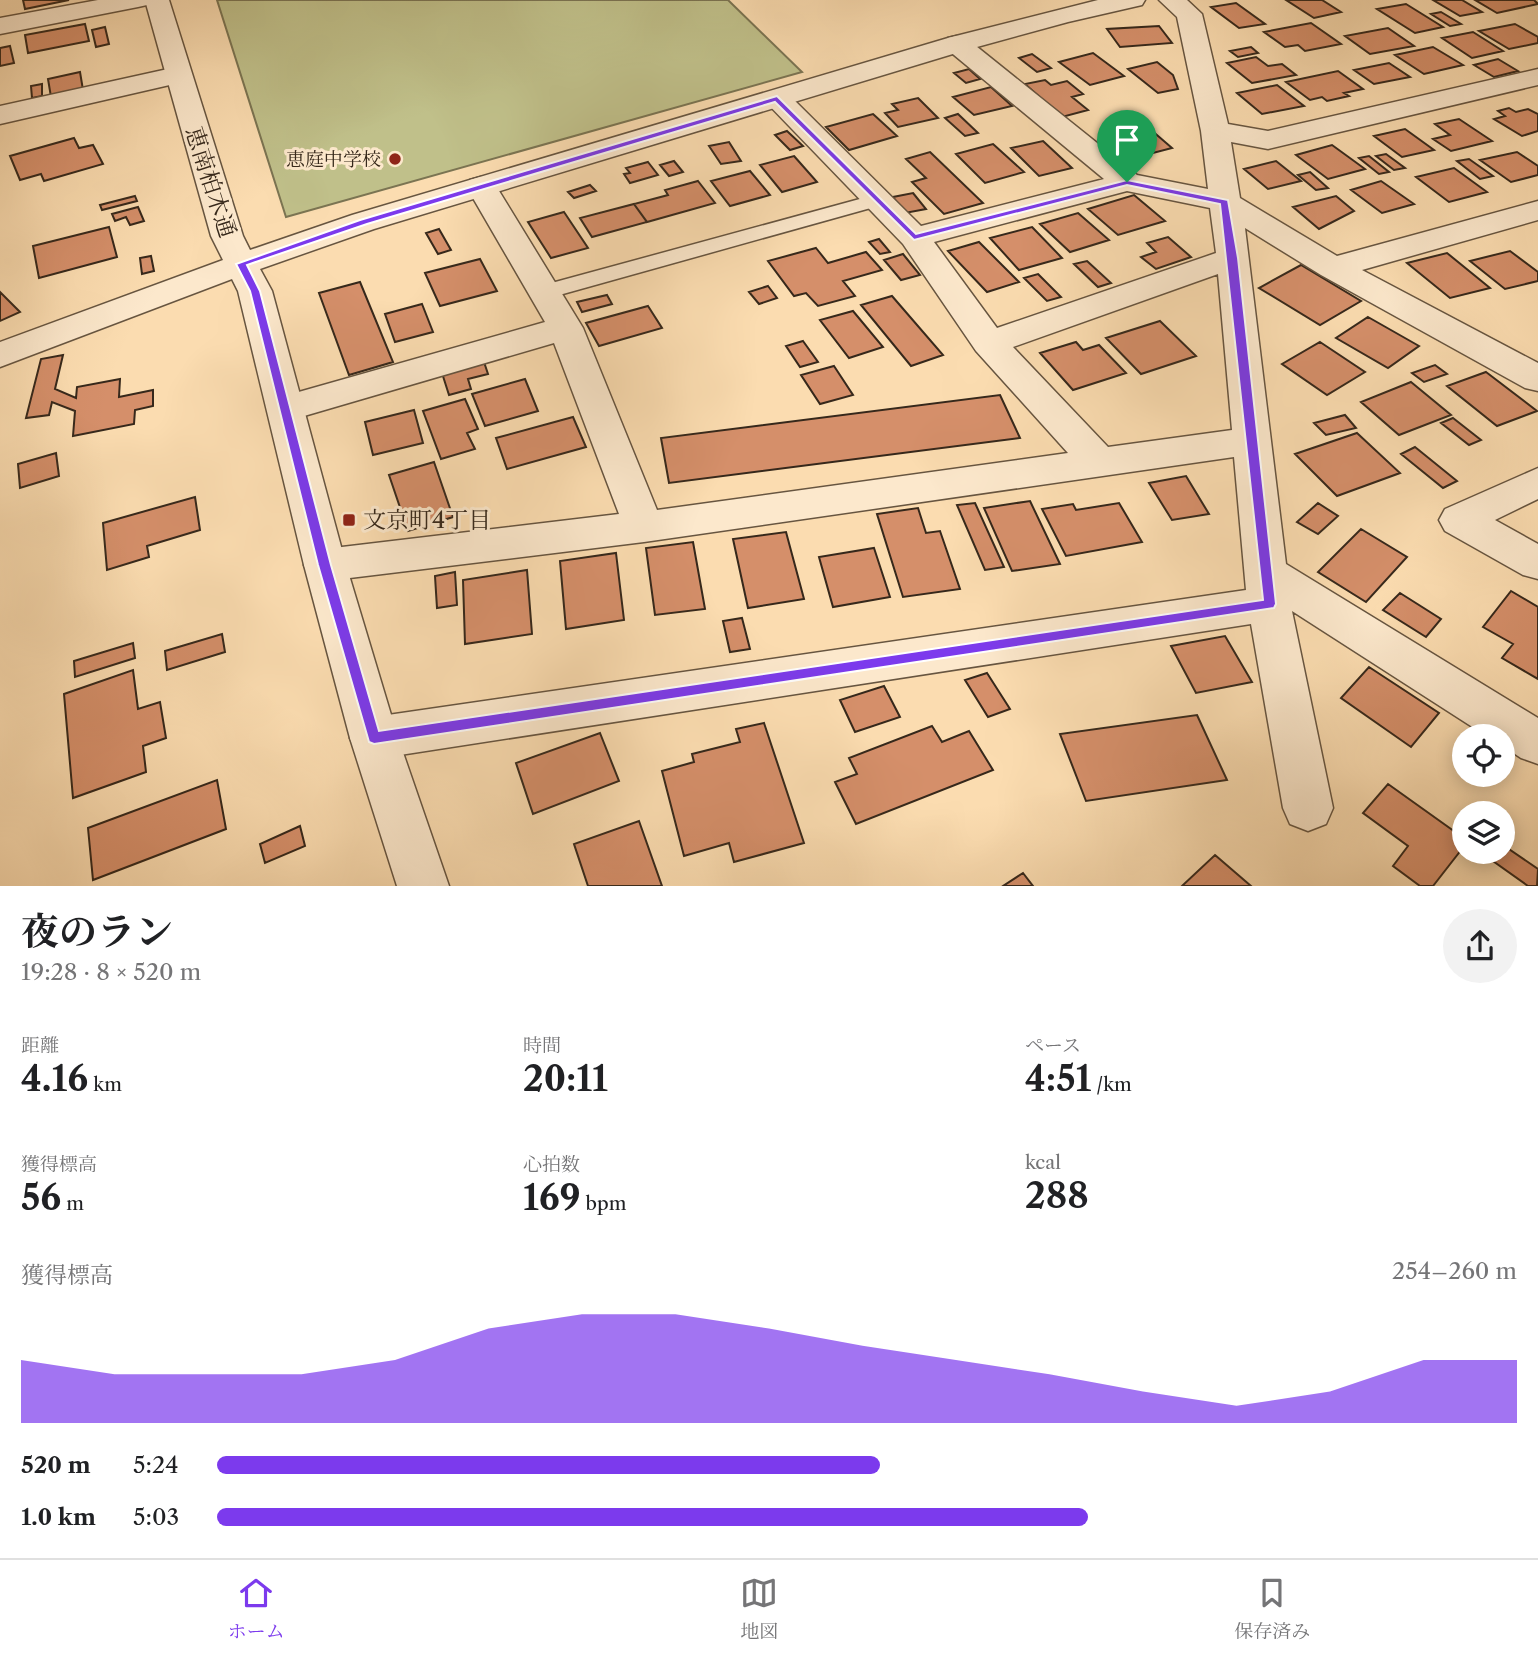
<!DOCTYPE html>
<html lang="ja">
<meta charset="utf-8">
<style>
body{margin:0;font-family:"Libre Caslon Text","Noto Serif JP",serif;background:#f2f2f2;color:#202124;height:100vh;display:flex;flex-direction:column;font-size:26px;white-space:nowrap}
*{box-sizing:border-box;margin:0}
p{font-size:23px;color:#757577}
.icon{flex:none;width:38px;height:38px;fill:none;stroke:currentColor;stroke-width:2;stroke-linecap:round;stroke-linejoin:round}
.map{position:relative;height:886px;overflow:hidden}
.drawer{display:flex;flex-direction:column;background:#fff;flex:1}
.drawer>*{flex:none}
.controls{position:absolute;left:1452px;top:724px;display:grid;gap:14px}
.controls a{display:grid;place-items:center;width:63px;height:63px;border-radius:50%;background:#fff;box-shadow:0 4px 18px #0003;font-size:35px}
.pin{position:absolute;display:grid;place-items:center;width:60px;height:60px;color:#fff;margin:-72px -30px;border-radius:50% 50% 50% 0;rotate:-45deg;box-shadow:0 0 7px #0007}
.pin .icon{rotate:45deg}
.round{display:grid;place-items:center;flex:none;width:74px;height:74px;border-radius:37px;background:#f2f2f2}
.head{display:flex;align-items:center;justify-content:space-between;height:119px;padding:0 21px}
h1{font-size:38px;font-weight:700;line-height:52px}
.metrics{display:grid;grid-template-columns:repeat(3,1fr);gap:10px;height:119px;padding:7px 21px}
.metrics div{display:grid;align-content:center}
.metrics b{font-size:35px;font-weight:700}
.metrics small{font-size:19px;font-weight:400}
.metrics p{font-size:19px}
.chart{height:196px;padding:14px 21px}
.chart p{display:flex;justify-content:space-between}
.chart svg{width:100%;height:126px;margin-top:7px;fill:#7c3aed;opacity:.7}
ul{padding:0 21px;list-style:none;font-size:23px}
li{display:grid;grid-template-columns:112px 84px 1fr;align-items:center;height:52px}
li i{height:18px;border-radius:9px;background:#7c3aed}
.tabs{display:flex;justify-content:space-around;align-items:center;height:98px;border-top:2px solid #e0e0e0;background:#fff;font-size:19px;color:#757577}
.tabs a{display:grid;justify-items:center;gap:4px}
.tabs .selected{color:#7c3aed}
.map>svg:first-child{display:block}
</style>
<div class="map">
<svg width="1538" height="886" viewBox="0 0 1538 886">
<rect width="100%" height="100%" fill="#fbdcb0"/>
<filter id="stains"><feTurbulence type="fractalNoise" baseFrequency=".00286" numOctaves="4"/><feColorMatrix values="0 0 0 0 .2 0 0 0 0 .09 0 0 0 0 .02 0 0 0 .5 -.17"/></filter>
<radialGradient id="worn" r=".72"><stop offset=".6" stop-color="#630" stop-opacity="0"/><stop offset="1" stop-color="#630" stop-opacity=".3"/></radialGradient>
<!-- green -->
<path fill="#c0c08a" stroke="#7b7452" stroke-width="2" d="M 217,0 L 728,0 L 802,72 L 286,217 Z"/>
<!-- building -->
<path fill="#d58f6a" stroke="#36281b" stroke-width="2" d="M 23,0 L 69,0 L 25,9 Z
M 1286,0 L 1322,0 L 1341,12 L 1314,18 Z
M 1433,0 L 1462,0 L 1482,12 L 1460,16 Z
M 1475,0 L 1534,0 L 1538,4 L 1497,13 Z
M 1236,3 L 1265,24 L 1239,28 L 1211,7 Z
M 1406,4 L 1443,27 L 1415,33 L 1377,9 Z
M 1441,12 L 1461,24 L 1450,26 L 1431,14 Z
M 1311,23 L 1341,44 L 1305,51 L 1298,45 L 1285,47 L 1264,32 Z
M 85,24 L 89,41 L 28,53 L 25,35 Z
M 1515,24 L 1538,37 L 1538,43 L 1509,49 L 1479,31 Z
M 1159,26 L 1172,43 L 1120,47 L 1107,29 Z
M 105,27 L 109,44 L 96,47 L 92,30 Z
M 1388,28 L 1414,46 L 1370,54 L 1345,36 Z
M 1473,32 L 1503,51 L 1472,58 L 1442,38 Z
M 10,46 L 14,63 L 0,66 L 0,48 Z
M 1251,47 L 1258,53 L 1238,57 L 1230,51 Z
M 1433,47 L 1463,65 L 1424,74 L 1395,55 Z
M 1093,53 L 1124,76 L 1090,85 L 1059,62 Z
M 1032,54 L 1051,68 L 1037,72 L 1019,58 Z
M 1256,57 L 1268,66 L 1282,64 L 1296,75 L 1252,83 L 1227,63 Z
M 1498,59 L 1518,71 L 1494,77 L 1474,65 Z
M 1157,62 L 1173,75 L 1178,89 L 1158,93 L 1128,69 Z
M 1389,63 L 1410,77 L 1374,84 L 1354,70 Z
M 969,69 L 980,79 L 966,83 L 954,73 Z
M 1338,71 L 1363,89 L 1344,93 L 1349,96 L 1327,101 L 1322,97 L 1310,100 L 1286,82 Z
M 80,72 L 83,90 L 51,97 L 48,79 Z
M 1045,80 L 1051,85 L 1067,81 L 1083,94 L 1072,97 L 1088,110 L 1062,117 L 1025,84 Z
M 42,84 L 42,96 L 32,98 L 31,86 Z
M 1277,85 L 1304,106 L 1262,114 L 1237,93 Z
M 991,87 L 1012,106 L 974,115 L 953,97 Z
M 918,98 L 938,118 L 898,127 L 885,113 L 898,110 L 892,104 Z
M 1509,108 L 1516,112 L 1528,109 L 1538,114 L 1538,131 L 1522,136 L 1494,119 L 1505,116 L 1498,111 Z
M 873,114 L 897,136 L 849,150 L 826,127 Z
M 958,114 L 978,133 L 965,136 L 945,118 Z
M 1459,119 L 1492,141 L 1451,151 L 1433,139 L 1450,135 L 1435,124 Z
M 1143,123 L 1172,148 L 1130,159 L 1106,138 L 1125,133 L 1121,129 Z
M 1405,129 L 1434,150 L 1402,157 L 1374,136 Z
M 787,131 L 803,146 L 790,150 L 775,135 Z
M 74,138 L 79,148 L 93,145 L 103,164 L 44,181 L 41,174 L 20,180 L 10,156 Z
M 1043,141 L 1072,168 L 1039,176 L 1011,148 Z
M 729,142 L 741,161 L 721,164 L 709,146 Z
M 993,144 L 1024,172 L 985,183 L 956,154 Z
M 1332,145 L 1365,169 L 1328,179 L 1296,155 Z
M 930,152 L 983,203 L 944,214 L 912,182 L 926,178 L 906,159 Z
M 1517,152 L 1538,166 L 1538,175 L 1511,182 L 1480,160 Z
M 1386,154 L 1405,168 L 1394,170 L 1376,156 Z
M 794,156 L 817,182 L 782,192 L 760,165 Z
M 1369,156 L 1389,172 L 1379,174 L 1359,158 Z
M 1469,159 L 1493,176 L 1480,179 L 1457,161 Z
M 674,161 L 683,172 L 669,176 L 660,165 Z
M 1276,161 L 1301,181 L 1268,189 L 1244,169 Z
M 648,162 L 658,175 L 630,183 L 624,174 L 630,173 L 626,168 Z
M 1454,168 L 1487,192 L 1449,202 L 1416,177 Z
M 750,171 L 770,195 L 730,206 L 711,181 Z
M 1310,172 L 1328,188 L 1316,190 L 1298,175 Z
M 698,181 L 715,203 L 647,222 L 634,204 L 668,195 L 665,190 Z
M 1381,181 L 1414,204 L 1382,213 L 1351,190 Z
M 590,185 L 596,191 L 574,198 L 568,192 Z
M 913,193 L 926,209 L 905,213 L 893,197 Z
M 1134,195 L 1165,221 L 1118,235 L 1088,209 Z
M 135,196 L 137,201 L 102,210 L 100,205 Z
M 1336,196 L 1354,211 L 1319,229 L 1293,207 Z
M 634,204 L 647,222 L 592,237 L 580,218 Z
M 138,207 L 144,221 L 130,225 L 126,217 L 115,221 L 112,214 Z
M 564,212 L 588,248 L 551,258 L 528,222 Z
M 1078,213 L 1109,240 L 1070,252 L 1040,224 Z
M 109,227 L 117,257 L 39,278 L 33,246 Z
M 1032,227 L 1062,258 L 1019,270 L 990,238 Z
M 439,229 L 451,250 L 438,254 L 426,233 Z
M 1168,237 L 1191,257 L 1156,269 L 1141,257 L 1156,252 L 1147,243 Z
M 879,239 L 890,252 L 880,254 L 869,242 Z
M 979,242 L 1019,282 L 987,292 L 948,251 Z
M 816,248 L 828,263 L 866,252 L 882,270 L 843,281 L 855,296 L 818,306 L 806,293 L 794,296 L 768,261 Z
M 1510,251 L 1538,272 L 1538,281 L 1505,289 L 1470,261 Z
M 1447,253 L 1490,288 L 1450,298 L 1407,263 Z
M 903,254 L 920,275 L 901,280 L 884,260 Z
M 151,256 L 154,271 L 142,274 L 140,258 Z
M 480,259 L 497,291 L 440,306 L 425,273 Z
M 1087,261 L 1111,283 L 1098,287 L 1074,264 Z
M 1301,265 L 1361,301 L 1320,325 L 1259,288 Z
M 1038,274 L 1061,297 L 1047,301 L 1024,278 Z
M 360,282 L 393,362 L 349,375 L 319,293 Z
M 768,286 L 777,298 L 759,304 L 749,292 Z
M 0,292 L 20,312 L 0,321 Z
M 607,295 L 612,304 L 582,312 L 577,302 Z
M 892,296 L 943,355 L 911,366 L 861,305 Z
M 422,304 L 433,332 L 395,342 L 385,314 Z
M 648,306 L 662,328 L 599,346 L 586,323 Z
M 853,311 L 883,347 L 849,358 L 820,320 Z
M 1368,317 L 1419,346 L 1388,368 L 1336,338 Z
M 1160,321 L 1196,356 L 1141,374 L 1106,338 Z
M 803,341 L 818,362 L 800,367 L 786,346 Z
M 1076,342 L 1083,350 L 1099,345 L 1126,373 L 1073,390 L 1040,353 Z
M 1320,342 L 1365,372 L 1327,395 L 1282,364 Z
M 63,355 L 55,389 L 76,398 L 77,387 L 120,379 L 119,397 L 153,390 L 153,406 L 135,410 L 134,424 L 73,436 L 75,411 L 52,402 L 49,415 L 26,418 L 41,359 Z
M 484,362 L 488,374 L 468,379 L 471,389 L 449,395 L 442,373 Z
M 1435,365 L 1447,374 L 1424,382 L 1412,373 Z
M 834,366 L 853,395 L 820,404 L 801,375 Z
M 1486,372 L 1537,411 L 1497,426 L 1447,386 Z
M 525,379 L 538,411 L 485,426 L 472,394 Z
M 1411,382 L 1451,415 L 1399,435 L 1361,402 Z
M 1000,395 L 1020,438 L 669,483 L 661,438 Z
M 465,399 L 478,429 L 467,433 L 475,449 L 441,459 L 423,411 Z
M 414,410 L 423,443 L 373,455 L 365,422 Z
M 1345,415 L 1356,428 L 1326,435 L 1314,423 Z
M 573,417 L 586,447 L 507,469 L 496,438 Z
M 1453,418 L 1481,440 L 1469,445 L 1441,423 Z
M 1357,433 L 1400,473 L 1337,496 L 1295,454 Z
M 1415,447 L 1457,481 L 1443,488 L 1401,454 Z
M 56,453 L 59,476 L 20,488 L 18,464 Z
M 434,462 L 453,517 L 408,531 L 389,475 Z
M 1186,476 L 1209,514 L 1172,520 L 1149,483 Z
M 195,497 L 200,530 L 147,546 L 149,557 L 107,570 L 103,523 Z
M 1030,501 L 1060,564 L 1012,571 L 984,508 Z
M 975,503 L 1004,567 L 985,570 L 957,505 Z
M 1119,503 L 1142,542 L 1066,556 L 1042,509 L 1073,504 L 1076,510 Z
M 1318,503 L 1338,516 L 1318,534 L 1297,522 Z
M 918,508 L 926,533 L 940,531 L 960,589 L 903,597 L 877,514 Z
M 1361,529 L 1407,557 L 1366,602 L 1318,572 Z
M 786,532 L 804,599 L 748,608 L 733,539 Z
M 693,542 L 705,609 L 655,615 L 646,548 Z
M 874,548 L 890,597 L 833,607 L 819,557 Z
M 616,553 L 624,620 L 566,629 L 560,561 Z
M 527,570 L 532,634 L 465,644 L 463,580 Z
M 455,572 L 457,605 L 437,608 L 435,576 Z
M 1511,591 L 1538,607 L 1538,679 L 1502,658 L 1513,644 L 1483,627 Z
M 1400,593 L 1441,619 L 1426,637 L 1383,610 Z
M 742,618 L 750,649 L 730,652 L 723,621 Z
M 222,634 L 225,652 L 167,670 L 165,651 Z
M 1225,636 L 1252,682 L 1196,693 L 1171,646 Z
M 133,643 L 135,658 L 75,677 L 74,661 Z
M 1369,667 L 1439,713 L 1411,747 L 1341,698 Z
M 133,670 L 138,709 L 160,702 L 166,738 L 143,746 L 146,772 L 73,798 L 64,694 Z
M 987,673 L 1010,709 L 988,717 L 965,680 Z
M 884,686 L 900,717 L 855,732 L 840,700 Z
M 1197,715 L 1227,780 L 1086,801 L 1060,734 Z
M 764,723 L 804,843 L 734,862 L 729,843 L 684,856 L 662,771 L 694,762 L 692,754 L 740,742 L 736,729 Z
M 932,726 L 942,742 L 969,731 L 993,770 L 856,824 L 835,782 L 857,774 L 849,758 Z
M 600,733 L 619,781 L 533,814 L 516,763 Z
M 217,780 L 226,829 L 93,880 L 88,828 Z
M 1388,784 L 1465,839 L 1465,845 L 1433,886 L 1420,886 L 1393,866 L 1408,846 L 1363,813 Z
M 639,821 L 662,886 L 588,886 L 574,844 Z
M 300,826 L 305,846 L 265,863 L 260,844 Z
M 1503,845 L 1538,869 L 1537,886 L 1528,886 L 1483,854 L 1503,852 Z
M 1215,855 L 1251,886 L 1182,886 Z
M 1023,873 L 1033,886 L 1003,886 Z"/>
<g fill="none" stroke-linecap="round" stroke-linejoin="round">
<defs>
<path id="service" d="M 878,194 L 885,196 L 889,200 L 885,204 L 545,299 L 537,297 L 533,292 L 537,287 Z"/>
<path id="minor" d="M 98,0 L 150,0 L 147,5 L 138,7 L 0,34 L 0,18 Z
M 1159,0 L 1187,0 L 1202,14 L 1228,124 L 1268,131 L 1538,69 L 1538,85 L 1268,149 L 1231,142 L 1240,198 L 1337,256 L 1538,201 L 1538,220 L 1362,270 L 1538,363 L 1538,391 L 1525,388 L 1321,275 L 1245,228 L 1286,564 L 1538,718 L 1538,764 L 1521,758 L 1503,746 L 1503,737 L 1488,737 L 1292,611 L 1333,808 L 1326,824 L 1308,831 L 1290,824 L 1283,808 L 1251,624 L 374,759 L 357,753 L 350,738 L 357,723 L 374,717 L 1246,590 L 1234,457 L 644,542 L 325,581 L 310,577 L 304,565 L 310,553 L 325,549 L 619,514 L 554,343 L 287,421 L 274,417 L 268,408 L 274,399 L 545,322 L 466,186 L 470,180 L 481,177 L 492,180 L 496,186 L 583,328 L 657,510 L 1068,453 L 976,351 L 903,244 L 763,99 L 767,93 L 777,91 L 787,93 L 921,226 L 1104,179 L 948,50 L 944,44 L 948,38 L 957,36 L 966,38 L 1137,175 L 1208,189 L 1201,131 L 1177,17 ZM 1127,191 L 1210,208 L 1216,253 L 997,328 L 934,242 ZM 1218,274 L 1232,430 L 1108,447 L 1013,347 Z
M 177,67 L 187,69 L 191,75 L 187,81 L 0,124 L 0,106 Z
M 1538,468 L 1538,499 L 1495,520 L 1538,544 L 1538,579 L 1523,575 L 1445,531 L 1439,520 L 1445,509 Z"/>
<path id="tertiary" d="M 145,0 L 169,0 L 243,236 L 250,250 L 352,215 L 948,38 L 1098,0 L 1145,0 L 1142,5 L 1068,22 L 966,50 L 374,229 L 260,269 L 272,291 L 346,565 L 398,738 L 449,886 L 397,886 L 350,738 L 304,565 L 238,291 L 232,279 L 0,367 L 0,342 L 223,260 L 211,236 Z"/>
</defs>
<!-- service casing -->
<use href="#service" stroke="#675540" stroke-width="3"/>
<!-- minor casing -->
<use href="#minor" stroke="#675540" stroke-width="3"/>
<!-- tertiary casing -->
<use href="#tertiary" stroke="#675540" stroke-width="3"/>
<!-- service -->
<use href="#service" fill="#fce8cc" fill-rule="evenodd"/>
<!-- minor -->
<use href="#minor" fill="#fce8cc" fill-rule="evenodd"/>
<!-- tertiary -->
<use href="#tertiary" fill="#fce8cc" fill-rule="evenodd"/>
</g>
<!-- route -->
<path fill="#7c3aed" stroke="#fff" stroke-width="2" fill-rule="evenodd" d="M 777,96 L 916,234 L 1127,180 L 1228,200 L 1238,258 L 1276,604 L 1274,608 L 374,744 L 369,742 L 318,565 L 250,291 L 236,264 L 360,220 ZM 775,102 L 914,240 L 1127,185 L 1220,204 L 1263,600 L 379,731 L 331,565 L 260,291 L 247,265 L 367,224 Z"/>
<!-- markers -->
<g fill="#8f2418" stroke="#fce8cc" stroke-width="2.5">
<circle cx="395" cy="159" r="7"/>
<rect x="342" y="513" width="14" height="14" rx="3.5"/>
</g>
<g text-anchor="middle" stroke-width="6" stroke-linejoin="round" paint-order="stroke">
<!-- far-poi labels -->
<g font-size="19" fill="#36281b" stroke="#fce8cc" text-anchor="end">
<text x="381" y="166">恵庭中学校</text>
</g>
<!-- street labels -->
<g font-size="23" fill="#36281b" stroke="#fce8cc">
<text transform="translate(211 182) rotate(72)" y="8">恵南柏木通</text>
</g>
<!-- poi labels -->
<g font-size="23" fill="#36281b" stroke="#fce8cc" text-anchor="start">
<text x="363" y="528">文京町4丁目</text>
</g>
</g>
<rect width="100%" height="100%" filter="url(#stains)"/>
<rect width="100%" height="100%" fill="url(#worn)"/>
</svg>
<div class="controls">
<a><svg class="icon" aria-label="locate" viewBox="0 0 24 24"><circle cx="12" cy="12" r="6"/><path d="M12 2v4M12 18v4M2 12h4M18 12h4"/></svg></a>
<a><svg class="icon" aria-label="layers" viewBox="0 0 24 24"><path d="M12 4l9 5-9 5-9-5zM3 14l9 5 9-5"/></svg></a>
</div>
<div class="pin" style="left:1127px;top:182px;background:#1e9e55"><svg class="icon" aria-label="arrive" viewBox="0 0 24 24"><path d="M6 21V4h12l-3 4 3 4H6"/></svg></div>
</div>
<section class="drawer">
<div class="head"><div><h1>夜のラン</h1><p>19:28 · 8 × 520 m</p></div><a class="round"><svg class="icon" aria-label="share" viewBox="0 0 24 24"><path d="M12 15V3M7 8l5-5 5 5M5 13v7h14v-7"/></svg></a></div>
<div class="metrics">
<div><p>距離</p><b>4.16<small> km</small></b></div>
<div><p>時間</p><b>20:11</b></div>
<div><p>ペース</p><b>4:51<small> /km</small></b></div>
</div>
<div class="metrics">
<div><p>獲得標高</p><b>56<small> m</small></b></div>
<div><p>心拍数</p><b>169<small> bpm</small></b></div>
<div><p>kcal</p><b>288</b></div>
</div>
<div class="chart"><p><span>獲得標高</span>254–260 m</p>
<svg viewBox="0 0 160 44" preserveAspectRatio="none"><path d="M0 44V22L10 27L20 27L30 27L40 22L50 11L60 6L70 6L80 11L90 17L100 22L110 27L120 33L130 38L140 33L150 22L160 22V44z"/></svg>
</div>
<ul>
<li><b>520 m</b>5:24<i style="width:51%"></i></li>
<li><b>1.0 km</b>5:03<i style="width:67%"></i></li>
</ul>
</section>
<nav class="tabs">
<a class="selected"><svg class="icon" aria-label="home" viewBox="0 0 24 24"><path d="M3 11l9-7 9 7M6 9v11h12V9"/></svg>ホーム</a>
<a><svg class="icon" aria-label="map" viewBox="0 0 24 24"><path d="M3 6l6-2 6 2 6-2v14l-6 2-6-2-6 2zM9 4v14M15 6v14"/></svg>地図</a>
<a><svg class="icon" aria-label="saved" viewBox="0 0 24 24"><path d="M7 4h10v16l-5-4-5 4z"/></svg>保存済み</a>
</nav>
